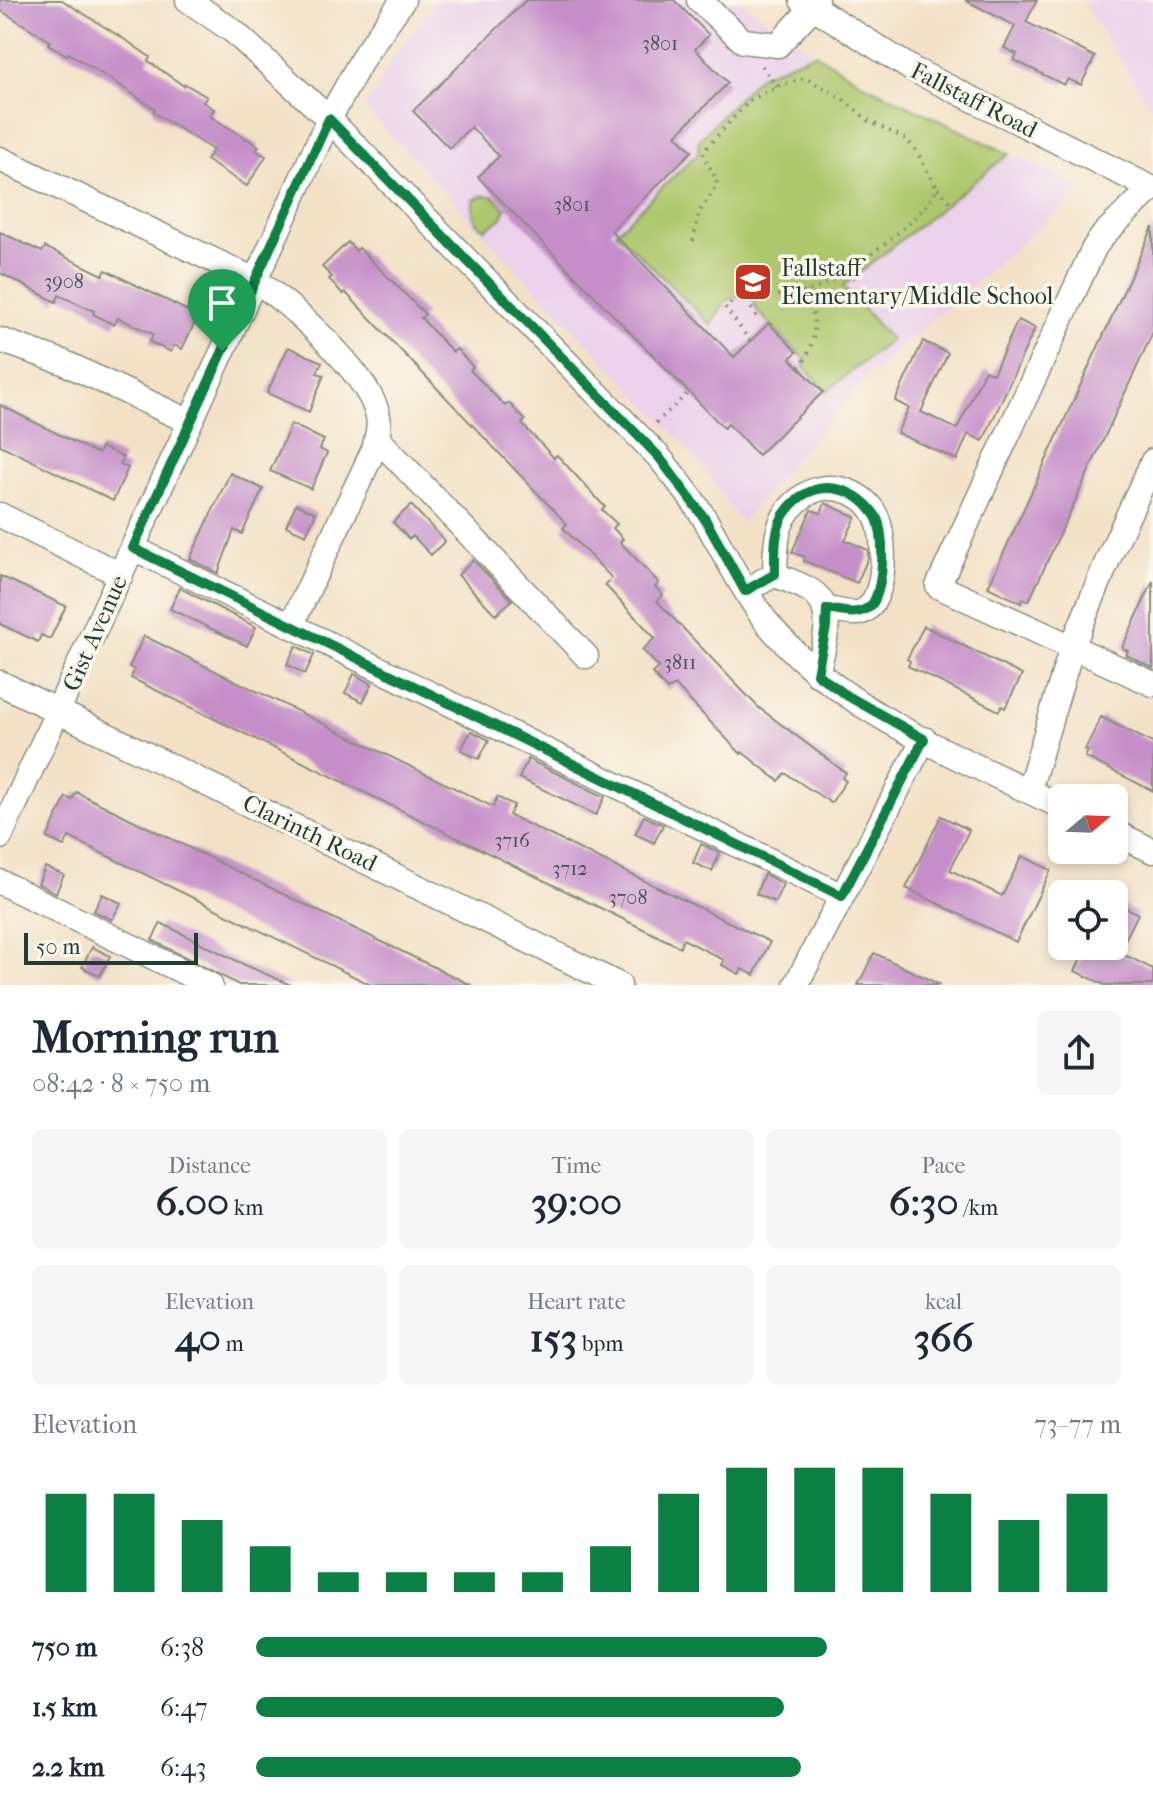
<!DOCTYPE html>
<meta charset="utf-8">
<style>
body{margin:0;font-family:"IM FELL French Canon",serif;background:#f6f6f7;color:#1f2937;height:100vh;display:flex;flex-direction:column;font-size:30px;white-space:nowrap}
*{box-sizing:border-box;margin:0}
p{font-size:26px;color:#747a83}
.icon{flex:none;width:44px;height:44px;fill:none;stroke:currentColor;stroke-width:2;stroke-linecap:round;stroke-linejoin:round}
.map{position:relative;height:985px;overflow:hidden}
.panel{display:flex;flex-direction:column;background:#fff;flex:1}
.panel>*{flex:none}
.needle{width:52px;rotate:71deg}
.tools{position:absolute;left:1048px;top:784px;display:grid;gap:16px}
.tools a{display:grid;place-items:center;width:80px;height:80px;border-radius:12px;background:#fff;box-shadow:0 4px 12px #0003;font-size:40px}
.scale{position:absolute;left:24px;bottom:20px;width:174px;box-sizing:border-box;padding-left:8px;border:4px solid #1f3d34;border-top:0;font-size:22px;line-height:28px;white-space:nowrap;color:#1f3d34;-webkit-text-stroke:6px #fbf7ec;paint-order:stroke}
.pin{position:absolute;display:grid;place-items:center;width:68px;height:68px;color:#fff;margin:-82px -34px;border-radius:50% 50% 50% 0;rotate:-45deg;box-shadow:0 0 8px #0007}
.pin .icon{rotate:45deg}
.round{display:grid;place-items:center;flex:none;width:84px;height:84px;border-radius:12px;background:#f6f6f7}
.summary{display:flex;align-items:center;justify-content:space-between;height:136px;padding:0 32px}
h1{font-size:44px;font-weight:700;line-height:60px}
.metrics{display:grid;grid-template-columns:repeat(3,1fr);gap:12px;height:136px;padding:8px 32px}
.metrics div{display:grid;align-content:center;border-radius:12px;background:#f6f6f7;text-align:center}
.metrics b{font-size:40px;font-weight:700}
.metrics small{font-size:22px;font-weight:400}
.metrics p{font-size:22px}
.chart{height:224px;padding:16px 32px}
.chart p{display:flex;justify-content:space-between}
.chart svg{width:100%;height:144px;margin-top:8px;stroke:#0b8043;stroke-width:6}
ul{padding:0 32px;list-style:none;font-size:26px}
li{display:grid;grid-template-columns:128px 96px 1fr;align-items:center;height:60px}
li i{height:20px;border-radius:10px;background:#0b8043}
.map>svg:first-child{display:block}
</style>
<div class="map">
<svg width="1153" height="985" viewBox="0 0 1153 985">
<rect width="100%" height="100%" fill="#fbf7ec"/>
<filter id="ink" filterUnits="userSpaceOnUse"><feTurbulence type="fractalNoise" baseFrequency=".0125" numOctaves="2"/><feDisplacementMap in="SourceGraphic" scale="16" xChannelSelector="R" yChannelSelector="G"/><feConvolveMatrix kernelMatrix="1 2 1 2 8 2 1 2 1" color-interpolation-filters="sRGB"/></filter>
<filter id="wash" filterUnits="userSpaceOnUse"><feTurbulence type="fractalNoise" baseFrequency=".006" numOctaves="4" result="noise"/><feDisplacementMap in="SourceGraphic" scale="32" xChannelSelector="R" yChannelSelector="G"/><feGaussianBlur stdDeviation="1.8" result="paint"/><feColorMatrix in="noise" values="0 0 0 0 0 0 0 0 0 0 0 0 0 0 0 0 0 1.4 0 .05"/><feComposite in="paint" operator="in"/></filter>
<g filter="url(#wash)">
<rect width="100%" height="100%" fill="#f3e1c6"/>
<!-- built -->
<path fill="#ebd1eb" d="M 435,0 L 739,0 L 783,32 L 864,84 L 1084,188 L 868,376 L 741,523 L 712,480 L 680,440 L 365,109 L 393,58 Z
M 1081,0 L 1153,0 L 1153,111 Z"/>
<!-- green -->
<path fill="#aec76c" stroke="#668250" stroke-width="2" d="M 815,53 L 864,84 L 1009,154 L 843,286 L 891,340 L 827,391 L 803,366 L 807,361 L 758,312 L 754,304 L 752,292 L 727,300 L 711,325 L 616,232 L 698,153 L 699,140 L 759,76 Z
M 482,196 L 493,196 L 506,209 L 501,219 L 485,229 C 472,222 472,213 473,200 Z"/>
<g id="blocks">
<!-- building -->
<path fill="#c58ec9" d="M 0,0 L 62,0 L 130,43 L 150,57 L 148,61 L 184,86 L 185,84 L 207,97 L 203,102 L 214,109 L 210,116 L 259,146 L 256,150 L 266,156 L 247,186 L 206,160 L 213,150 L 153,112 L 155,109 L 118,84 L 68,53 L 67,55 L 48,44 L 50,41 L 0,10 Z
M 526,0 L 674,0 L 709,35 L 695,49 L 728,83 L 676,135 L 692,151 L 611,231 L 734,357 L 769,323 L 797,352 L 790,358 L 823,392 L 758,455 L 728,424 L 724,428 L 478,177 L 499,156 L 471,127 L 449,148 L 413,111 Z
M 965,0 L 1037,0 L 1026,22 L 1095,57 L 1081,85 L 1068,79 L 1064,85 L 1014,60 L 1017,54 L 1004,48 L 1015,26 Z
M 1153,227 L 1153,332 L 1029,601 L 1023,599 L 1021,603 L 988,587 Z
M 0,232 L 42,252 L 45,247 L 103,275 L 106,270 L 198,316 L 182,349 L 174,345 L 171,352 L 150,342 L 153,334 L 118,318 L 114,325 L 93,314 L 94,311 L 59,295 L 56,302 L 0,273 Z
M 348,242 L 356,251 L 359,248 L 425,314 L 421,318 L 445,344 L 453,352 L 457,349 L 473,367 L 470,370 L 505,406 L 509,403 L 525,420 L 522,424 L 554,458 L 557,455 L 605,507 L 602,510 L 617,524 L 613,528 L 623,539 L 620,542 L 659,583 L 655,587 L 663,595 L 657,601 L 758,707 L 846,773 L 842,778 L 846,781 L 831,803 L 785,773 L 779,781 L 742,752 L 741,754 L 675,685 L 667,690 L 652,673 L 659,667 L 642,650 L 655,638 L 605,585 L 612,578 L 563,528 L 567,524 L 345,292 L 343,294 L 329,279 L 332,277 L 322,267 Z
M 1018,320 L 1035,328 L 983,441 L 968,434 L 957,460 L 897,433 L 909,408 L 895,401 L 923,341 L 948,353 L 921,412 L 957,429 L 985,370 L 993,374 Z
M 288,347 L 322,362 L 317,373 L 324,375 L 309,412 L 267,393 Z
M 0,405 L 98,454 L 101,447 L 123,457 L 120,464 L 128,468 L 113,501 L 0,445 Z
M 291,424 L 324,440 L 320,449 L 327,453 L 311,489 L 270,471 Z
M 230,473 L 263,489 L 242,534 L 234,530 L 218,573 L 190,559 Z
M 825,503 L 856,517 L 845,540 L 868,550 L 868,558 L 857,583 L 804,561 L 805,557 L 792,552 L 811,510 L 821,513 Z
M 296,504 L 316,513 L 306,535 L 286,526 Z
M 411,505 L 445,541 L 431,555 L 413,536 L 409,539 L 393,522 Z
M 473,560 L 512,600 L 496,615 L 458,575 Z
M 0,576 L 66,606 L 50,639 L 41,635 L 38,642 L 0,624 Z
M 1153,581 L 1153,668 L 1126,655 L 1128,651 L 1122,648 Z
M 180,588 L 256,627 L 247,646 L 170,609 Z
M 924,626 L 1022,675 L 1005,708 L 1002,706 L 999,711 L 908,666 L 910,661 L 907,659 Z
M 144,636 L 493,807 L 497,797 L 514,805 L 509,815 L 770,942 L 754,975 L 742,969 L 739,974 L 722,965 L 724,960 L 683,939 L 680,947 L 131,678 L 134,670 L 129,667 Z
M 296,646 L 314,655 L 305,674 L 287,664 Z
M 354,674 L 372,684 L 363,702 L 345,693 Z
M 1101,717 L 1153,743 L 1153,791 L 1085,757 L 1088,751 L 1085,750 Z
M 471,731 L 489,740 L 479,759 L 461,750 Z
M 528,759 L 605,797 L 596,815 L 519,778 Z
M 76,792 L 277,891 L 471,985 L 371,985 L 69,837 L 64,846 L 47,838 L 66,797 L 72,800 Z
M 644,816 L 663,825 L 654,843 L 635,834 Z
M 941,816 L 969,830 L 950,870 L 1002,896 L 1022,856 L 1051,870 L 1016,942 L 906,888 Z
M 701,844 L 720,853 L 712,871 L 693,863 Z
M 45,867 L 64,875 L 56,893 L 38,884 Z
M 764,874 L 783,884 L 775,902 L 756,894 Z
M 102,894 L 121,903 L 112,920 L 94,911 Z
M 1114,901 L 1138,914 L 1119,952 L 1153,969 L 1153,985 L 1105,985 L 1075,971 L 1087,946 L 1114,946 Z
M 161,923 L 245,965 L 291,985 L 239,985 L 152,940 Z
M 92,947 L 110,956 L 100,976 L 82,967 Z
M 874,953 L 940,985 L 858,985 Z"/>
</g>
</g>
<g filter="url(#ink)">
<use href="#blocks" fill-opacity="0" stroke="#898f7d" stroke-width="2"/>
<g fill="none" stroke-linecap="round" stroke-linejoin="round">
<defs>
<path id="minor" d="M 188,0 L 233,31 L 329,119 L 659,457 C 675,477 693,498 706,521 C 725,554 742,589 765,620 C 837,711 960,757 1062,807
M 699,0 L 743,41 L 778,45 L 812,8 L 816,0
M 802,0 L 912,69 L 1153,189
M 0,159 L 255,280 C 291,305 364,369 377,412 C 381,424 377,437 374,449 L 291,626
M 1152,188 L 1105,233 L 1094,248 L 938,586 L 1153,684
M 0,340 L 63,362 L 190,422
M 377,438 L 586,656
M 0,515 L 121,575
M 133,548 L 842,896
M 775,574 C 776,539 775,514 807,494 C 831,479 869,493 878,521 C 886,543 887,609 857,613 C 848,614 835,610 827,609
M 761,582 L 775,574 C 787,581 805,585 815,594 C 837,613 822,650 817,674
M 0,683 L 619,985
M 1029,790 L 1072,647 L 1109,557 L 1153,461
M 1114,832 L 1153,851
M 0,837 L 329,119 L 365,54 L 403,0
M 0,882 L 210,985
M 796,985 L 924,739"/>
</defs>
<!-- minor casing -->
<use href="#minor" stroke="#898f7d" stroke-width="27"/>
<!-- path -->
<path stroke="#898f7d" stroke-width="4" stroke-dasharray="2 6" stroke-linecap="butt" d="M 762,66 L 777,87
M 938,188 L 952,204
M 693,241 L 699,212 L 717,186 L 716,178 L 703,155 L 705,149 L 750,100 L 781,85 L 806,78 L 843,99 L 869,121 L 906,139 L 915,149 L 936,186 C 936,212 835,284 809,291 C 791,296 771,295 753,296 L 750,306 L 759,320
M 848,271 L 857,281
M 750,341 L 725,307 L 740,297 L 752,296
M 799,367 C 818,345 818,318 806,291
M 656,423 L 689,392"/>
<!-- minor -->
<use href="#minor" stroke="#fff" stroke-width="24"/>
</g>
</g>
<g fill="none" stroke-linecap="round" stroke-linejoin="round" filter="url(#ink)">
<defs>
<path id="route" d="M 329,119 L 659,457 L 705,519 L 745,591 L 775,574 C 775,553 773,526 788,509 C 814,477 853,484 875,515 C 886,530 885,598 868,608 C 855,616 841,611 827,609 L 826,627 L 817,674 L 846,695 L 924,739 L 842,896 L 133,548 Z"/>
</defs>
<!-- route casing -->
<use href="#route" stroke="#fff" stroke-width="16"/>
<!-- route -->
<use href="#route" stroke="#0b8043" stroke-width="10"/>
</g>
<!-- icons -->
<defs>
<symbol id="school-square" viewBox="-11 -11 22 22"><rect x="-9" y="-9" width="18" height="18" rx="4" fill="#c8321e" stroke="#fbf7ec"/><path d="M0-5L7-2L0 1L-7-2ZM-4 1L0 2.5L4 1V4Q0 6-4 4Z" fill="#fff"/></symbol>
</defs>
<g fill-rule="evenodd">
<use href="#school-square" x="731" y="260" width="44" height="44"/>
</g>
<g text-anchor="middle" stroke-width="7" stroke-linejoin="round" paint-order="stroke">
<!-- number labels -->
<g font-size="20" fill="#485159">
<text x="660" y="50">3801</text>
<text x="572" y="211">3801</text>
<text x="64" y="288">3908</text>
<text x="680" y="669">3811</text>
<text x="512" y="847">3716</text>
<text x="570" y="875">3712</text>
<text x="628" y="904">3708</text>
</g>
<!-- street labels -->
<g font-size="24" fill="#1f3d34" stroke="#fbf7ec">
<text transform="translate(974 100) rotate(27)" y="8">Fallstaff Road</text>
<text transform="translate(95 633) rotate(-66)" y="8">Gist Avenue</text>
<text transform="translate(310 833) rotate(26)" y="8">Clarinth Road</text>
</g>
<!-- poi labels -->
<g font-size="24" fill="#1f3d34" stroke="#fbf7ec" text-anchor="start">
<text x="781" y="276">Fallstaff<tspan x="781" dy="28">Elementary/Middle School</tspan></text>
</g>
</g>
</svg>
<div class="tools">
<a><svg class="needle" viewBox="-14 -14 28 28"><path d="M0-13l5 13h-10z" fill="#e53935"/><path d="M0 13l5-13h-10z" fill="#747a83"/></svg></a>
<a><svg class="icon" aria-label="locate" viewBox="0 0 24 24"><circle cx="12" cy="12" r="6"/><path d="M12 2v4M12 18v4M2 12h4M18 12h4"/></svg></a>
</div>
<div class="scale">50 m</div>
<div class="pin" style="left:222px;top:351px;background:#1e9e55"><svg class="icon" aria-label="arrive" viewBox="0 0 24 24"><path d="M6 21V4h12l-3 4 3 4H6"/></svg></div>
</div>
<section class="panel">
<div class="summary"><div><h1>Morning run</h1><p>08:42 · 8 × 750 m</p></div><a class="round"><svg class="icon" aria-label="share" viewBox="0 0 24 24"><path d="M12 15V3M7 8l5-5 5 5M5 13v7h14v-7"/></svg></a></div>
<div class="metrics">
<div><p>Distance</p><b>6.00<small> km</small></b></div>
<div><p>Time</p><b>39:00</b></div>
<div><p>Pace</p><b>6:30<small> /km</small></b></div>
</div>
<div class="metrics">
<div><p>Elevation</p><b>40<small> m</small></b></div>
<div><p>Heart rate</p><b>153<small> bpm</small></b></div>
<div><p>kcal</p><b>366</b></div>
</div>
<div class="chart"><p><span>Elevation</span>73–77 m</p>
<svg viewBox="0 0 160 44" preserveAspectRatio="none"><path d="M5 44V14M15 44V14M25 44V22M35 44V30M45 44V38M55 44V38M65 44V38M75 44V38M85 44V30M95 44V14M105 44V6M115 44V6M125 44V6M135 44V14M145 44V22M155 44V14"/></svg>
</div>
<ul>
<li><b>750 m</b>6:38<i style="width:66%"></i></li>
<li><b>1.5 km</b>6:47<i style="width:61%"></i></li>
<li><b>2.2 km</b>6:43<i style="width:63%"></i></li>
</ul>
</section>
